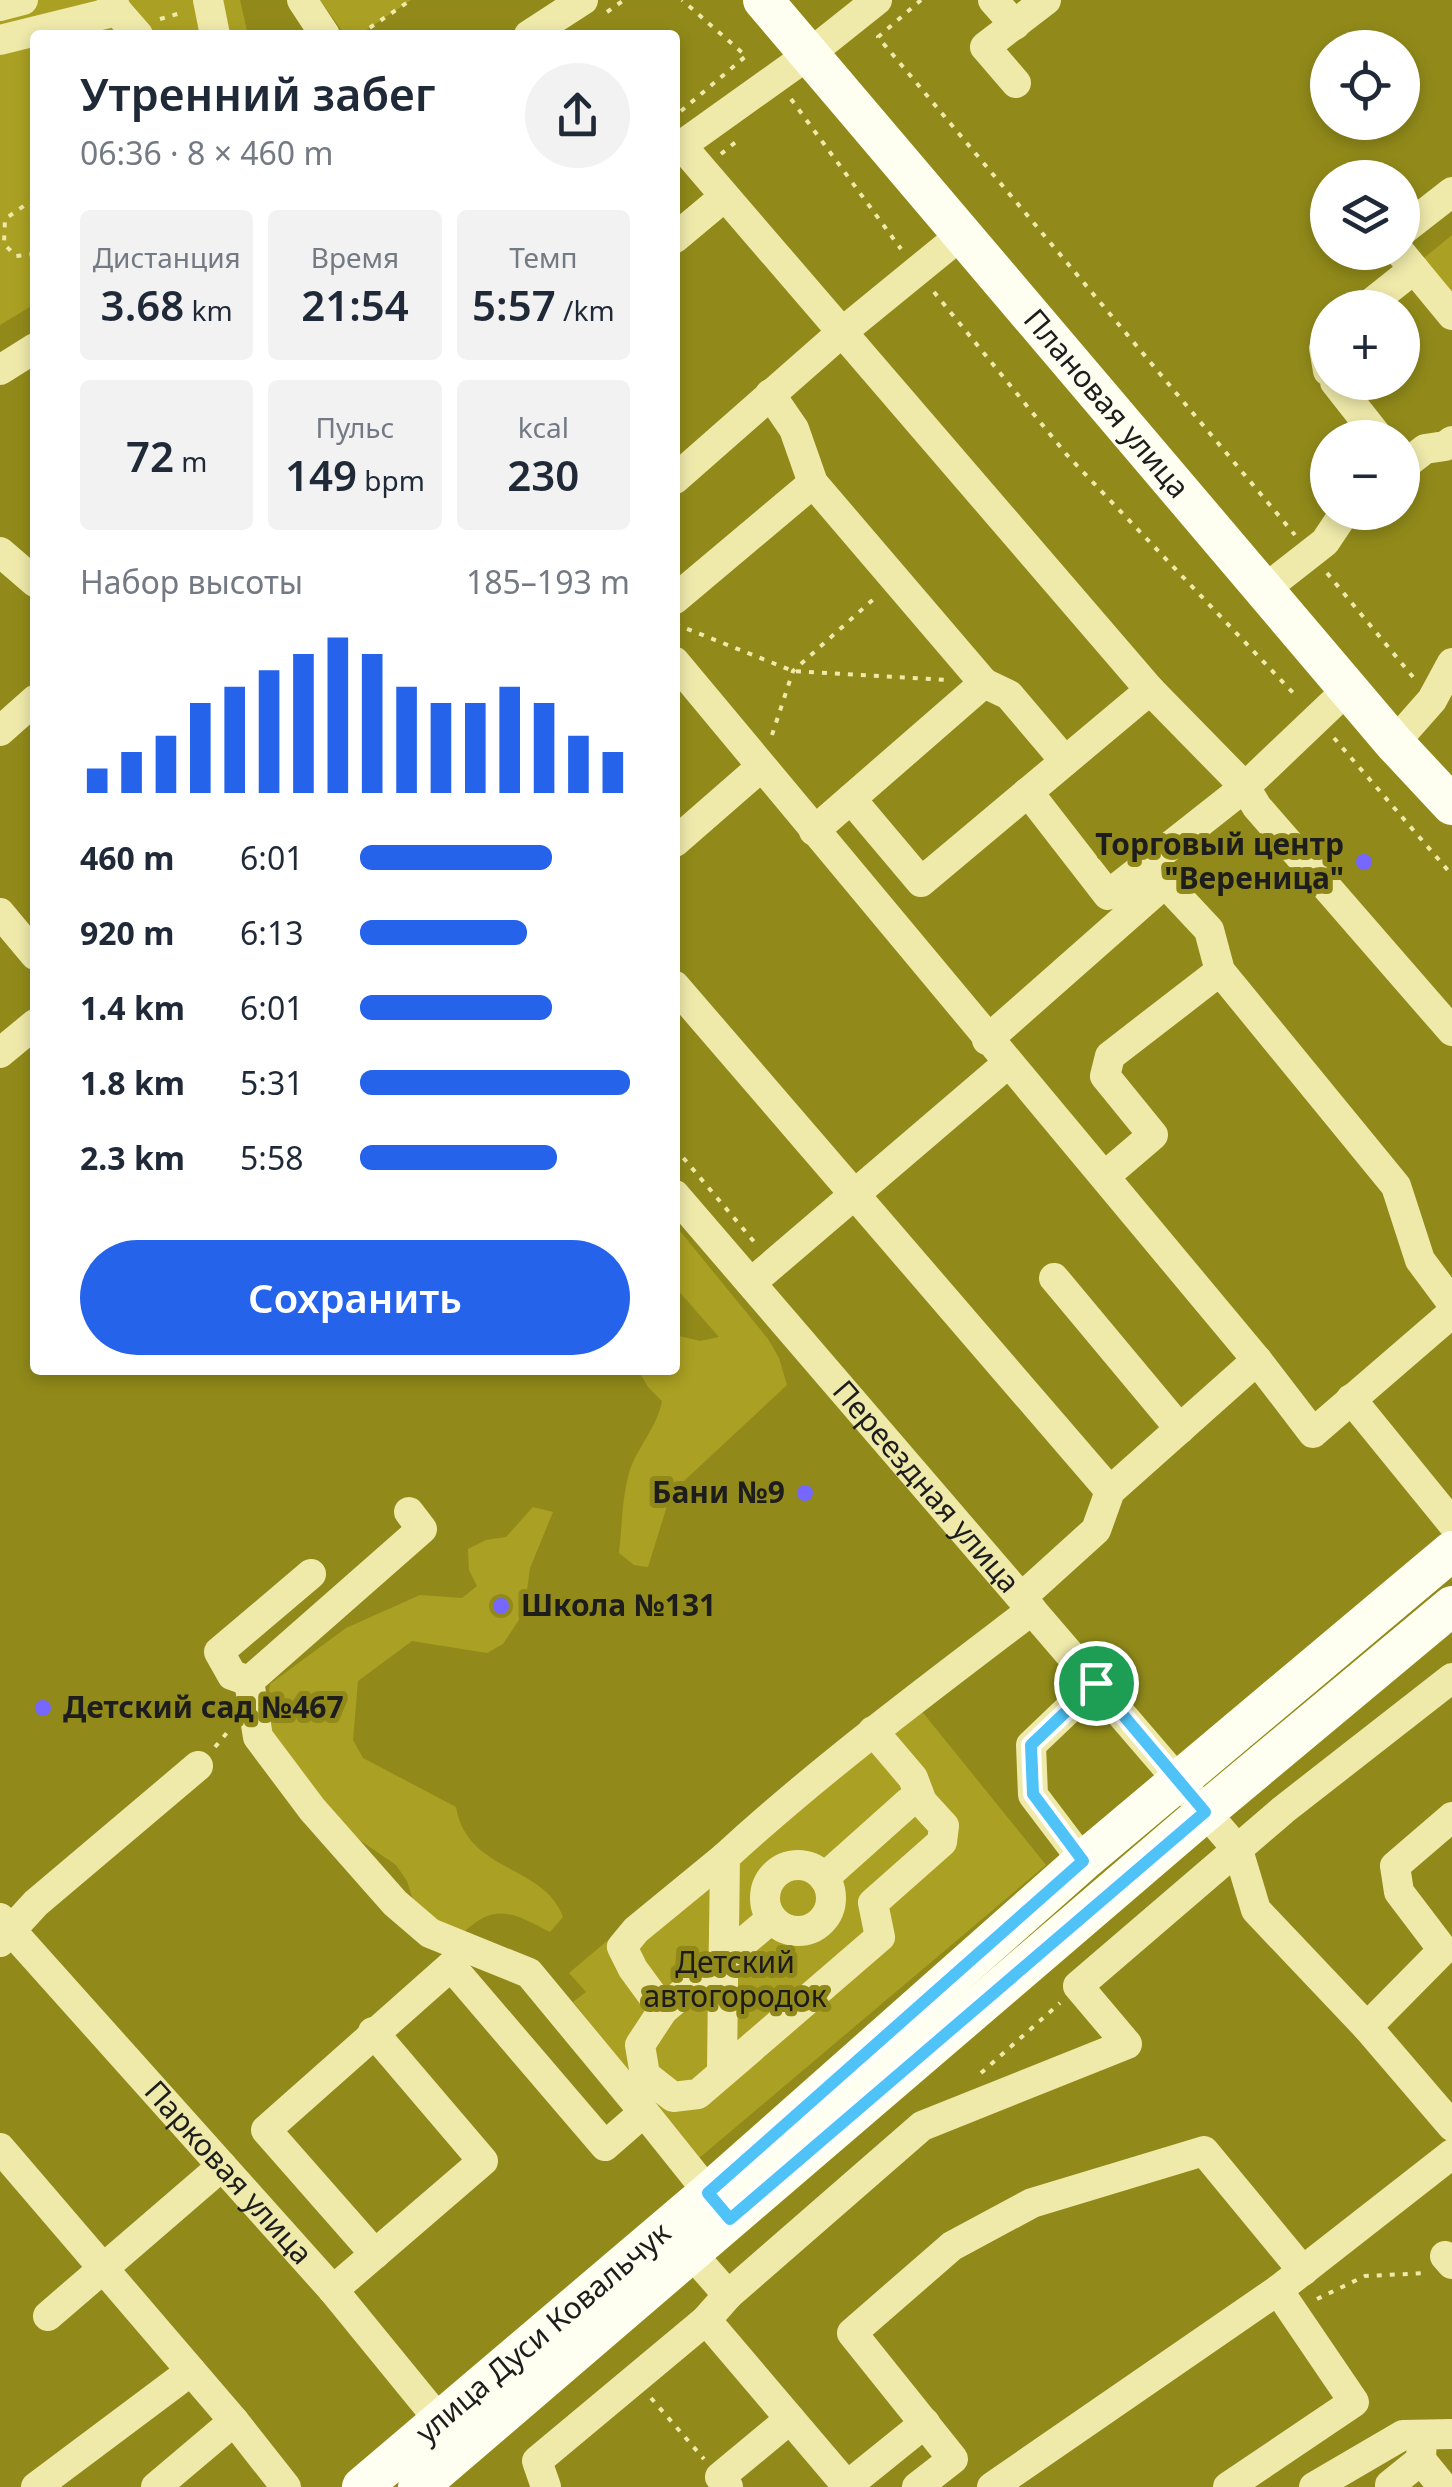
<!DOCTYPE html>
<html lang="ru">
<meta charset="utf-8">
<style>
body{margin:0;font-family:"Noto Sans",sans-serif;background:#f2f2f3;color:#1f2937;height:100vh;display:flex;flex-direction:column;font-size:38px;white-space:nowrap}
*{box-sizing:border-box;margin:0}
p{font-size:32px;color:#747a83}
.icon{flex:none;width:55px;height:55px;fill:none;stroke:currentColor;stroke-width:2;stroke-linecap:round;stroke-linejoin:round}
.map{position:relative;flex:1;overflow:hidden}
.details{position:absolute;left:30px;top:30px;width:650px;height:1345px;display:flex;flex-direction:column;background:#fff;border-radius:10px;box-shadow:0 5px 15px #0003}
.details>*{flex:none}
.buttons{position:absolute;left:1310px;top:30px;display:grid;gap:20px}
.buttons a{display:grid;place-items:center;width:110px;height:110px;border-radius:50%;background:#fff;box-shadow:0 5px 15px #0003;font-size:50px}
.pin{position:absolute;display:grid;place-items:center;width:85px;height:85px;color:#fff;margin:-42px;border:5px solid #fff;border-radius:50%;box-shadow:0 2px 10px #0007}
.round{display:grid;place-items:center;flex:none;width:105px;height:105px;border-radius:52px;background:#f2f2f3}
.headline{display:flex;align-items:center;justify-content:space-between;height:170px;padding:0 50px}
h1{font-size:45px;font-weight:600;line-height:75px}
.stats{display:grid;grid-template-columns:repeat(3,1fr);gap:15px;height:170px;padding:10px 50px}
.stats div{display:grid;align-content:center;border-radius:10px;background:#f2f2f3;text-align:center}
.stats b{font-size:42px;font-weight:600}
.stats small{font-size:28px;font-weight:400}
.stats p{font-size:28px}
.chart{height:280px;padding:20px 50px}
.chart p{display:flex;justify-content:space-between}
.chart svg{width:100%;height:180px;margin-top:10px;stroke:#2563eb;stroke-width:6}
.button{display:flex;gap:20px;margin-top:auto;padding:20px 50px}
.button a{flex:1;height:115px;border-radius:60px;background:#2563eb;color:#fff;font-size:40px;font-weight:600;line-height:115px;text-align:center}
ul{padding:0 50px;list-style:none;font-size:32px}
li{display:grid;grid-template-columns:160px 120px 1fr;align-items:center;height:75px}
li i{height:25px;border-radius:12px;background:#2563eb}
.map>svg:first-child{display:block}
</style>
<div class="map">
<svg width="1452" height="2487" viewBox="0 0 1452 2487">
<rect width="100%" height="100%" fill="#918a1a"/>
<!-- green -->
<path fill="#aaa023" d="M 0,0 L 240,0 L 248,35 L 35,35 L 35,304 L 0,325 Z
M 320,0 L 411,0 L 359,35 L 345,35 Z
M 1452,235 L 1452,292 L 1424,258 Z
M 675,1225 L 768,1339 L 779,1358 L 787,1385 L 671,1493 L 648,1567 L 634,1565 L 619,1553 C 622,1527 622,1498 629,1473 C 637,1447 657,1428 662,1401 L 648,1387 L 638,1370 L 675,1370 L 675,1335 L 700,1341 L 719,1337 L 675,1287 Z
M 533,1507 L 553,1512 L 530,1568 L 524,1612 L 503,1644 L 487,1653 L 412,1641 L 358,1681 L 353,1740 L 363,1758 L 456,1807 C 467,1873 544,1864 563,1917 L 550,1932 C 516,1915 497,1901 465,1931 L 425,1916 L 413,1900 L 407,1881 L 396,1865 L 345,1830 L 270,1734 L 266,1715 L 270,1684 L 346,1628 L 420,1595 L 462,1598 L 477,1586 L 469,1570 L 468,1549 L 486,1540 L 506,1537 Z
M 891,1701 L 920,1709 L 1046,1865 L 698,2159 L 573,2002 L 586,1992 L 569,1973 Z"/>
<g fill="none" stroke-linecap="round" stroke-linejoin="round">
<!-- path -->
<path stroke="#efeaaa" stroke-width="4" stroke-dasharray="5 8" stroke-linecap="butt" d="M 921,0 L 878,37 L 1295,535
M 607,12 L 624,0
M 160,19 L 184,12
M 359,35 L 411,0
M 791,99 L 901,249
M 681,111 L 746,56 L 682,0
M 721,154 L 737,141
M 35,206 L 28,203 L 5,219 L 4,244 L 16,256 L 35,254
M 934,292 L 1067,455 L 1298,698
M 1327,573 L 1413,677
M 675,624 L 793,671 L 946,680
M 772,735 L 793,671 L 877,596
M 1334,738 L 1452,875
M 675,1148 L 756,1244
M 215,1747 L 231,1728
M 981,2073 L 1060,2003
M 1317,2299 L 1365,2276 L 1427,2273
M 651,2398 L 704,2459"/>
<!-- minor -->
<g stroke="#efeaaa" stroke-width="30">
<path d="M 112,0 L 117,11 L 138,35"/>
<path d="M 208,0 L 215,35"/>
<path d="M 302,0 L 325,35"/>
<path d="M 993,0 L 1015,25"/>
<path d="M 0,6 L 23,0"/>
<path d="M 529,35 L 583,0"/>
<path d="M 0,40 L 117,11"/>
<path d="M 1016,83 L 985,47 L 1046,0"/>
<path d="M 681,145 L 1150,690 L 1245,787 L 1257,807 L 1452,1031"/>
<path d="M 675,150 L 808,55 L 877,0"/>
<path d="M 1402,231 L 1452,192"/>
<path d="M 675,238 L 724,197"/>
<path d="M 1400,252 L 1452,315"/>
<path d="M 1365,308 L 1414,269"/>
<path d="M 1328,338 L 1324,348 L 1328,371"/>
<path d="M 0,370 L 35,348"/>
<path d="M 1335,382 L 1379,438"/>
<path d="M 770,394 L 794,429 L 813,483 L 984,683 L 814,831"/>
<path d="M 1402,467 L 1425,449 L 1445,446 L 1452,441"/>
<path d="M 675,479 L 841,333 L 961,235"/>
<path d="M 0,552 L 35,582"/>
<path d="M 1265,589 L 1325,542 L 1345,512"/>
<path d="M 675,599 L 813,483"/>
<path d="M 675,662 L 1257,1360 L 1313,1433 L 1452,1313"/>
<path d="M 984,683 L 1009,695 L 1065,761"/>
<path d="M 0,731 L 35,700"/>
<path d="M 1394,743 L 1432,700 L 1452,663"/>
<path d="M 1028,792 L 1108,895 L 1245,787 L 1349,688"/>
<path d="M 851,799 L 921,882 L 1150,690"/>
<path d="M 675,842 L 761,767"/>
<path d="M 0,913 L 35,955"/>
<path d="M 675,986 L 1110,1491"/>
<path d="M 987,1040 L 1165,883 L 1209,930 L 1220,971 L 1396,1186 L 1420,1260 L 1452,1303"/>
<path d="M 0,1053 L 35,1024"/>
<path d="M 1105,1176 L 1153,1135 L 1105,1076 L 1110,1056 L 1220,971"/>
<path id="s1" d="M 675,1195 L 1238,1850 L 1256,1910 L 1367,2027 L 1452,2126"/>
<path d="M 1054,1278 L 1180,1429"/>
<path d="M 751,1283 L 1007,1064"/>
<path d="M 1351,1399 L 1452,1523"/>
<path d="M 409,1512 L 422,1529 L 249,1681 L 258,1737 L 312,1809 L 395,1903 L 430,1933 L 529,1973 L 644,2112"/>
<path d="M 1022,1597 L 1096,1530 L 1110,1491 L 1257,1360"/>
<path d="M 249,1681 L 232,1675 L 219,1652 L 311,1574"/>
<path d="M 873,1731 L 913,1778 L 922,1802"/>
<path d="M 725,1857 L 636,1930 L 622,1947 L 633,1969 L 663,2010 L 640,2045 L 645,2075 L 673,2097 L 698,2094 L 880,1937 L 873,1903 L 942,1842 L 944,1826 L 922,1802 L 909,1802 L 824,1878"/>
<path d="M 1083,1861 L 1033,1795 L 1031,1745 L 1096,1683"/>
<circle cx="798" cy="1898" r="33"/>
<path id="s2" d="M 0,1918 L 333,2290 L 440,2421"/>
<path d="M 724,1934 L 725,1857 C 822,1768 927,1690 1032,1610"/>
<path d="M 0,1942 L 36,1903 L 198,1766"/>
<path d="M 663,2010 L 771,1919"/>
<path d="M 1367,2027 L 1443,1950 L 1399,1892 L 1395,1866 L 1452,1817"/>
<path d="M 722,2072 L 723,1983"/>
<path d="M 0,2148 L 234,2421 L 286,2487"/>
<path d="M 691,2253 L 728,2295"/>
<path d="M 375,2254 L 266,2130 L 451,1966 L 605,2146 L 644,2112 L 720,2207"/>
<path d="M 1445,2256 L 1452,2264"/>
<path d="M 333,2290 L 483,2161 L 373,2032"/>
<path d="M 48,2316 L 222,2166"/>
<path d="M 706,2320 L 848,2487"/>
<path d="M 1421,2460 L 1443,2487"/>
<path d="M 1390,2485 L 1421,2460 L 1422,2435"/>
<path d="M 847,2486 L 925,2423"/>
<path d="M 36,2487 L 191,2371"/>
<path d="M 156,2487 L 234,2421"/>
<path d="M 546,2487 L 537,2461 L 706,2320 L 728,2295 L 922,2126 L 1127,2044 L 1078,1986 L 1283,1810 L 1452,1678"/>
<path d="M 728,2487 L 720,2477 L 790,2419"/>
<path d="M 917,2487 L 953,2459 L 852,2333 L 952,2246 L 1032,2203 L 1204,2151 L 1303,2271"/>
<path d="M 992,2487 L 1278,2290 L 1452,2154"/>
<path d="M 1228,2487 L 1354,2402 L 1278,2290"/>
<path d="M 1314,2487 L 1403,2435 L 1452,2434"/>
</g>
<!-- major -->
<g stroke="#fffff1" stroke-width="40">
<path id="s3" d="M 763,0 L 1394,743 L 1452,805"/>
<path id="s4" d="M 362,2487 L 708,2193 L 1083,1861 L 1452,1551"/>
<path d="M 418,2487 L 1205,1812 L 1452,1606"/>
</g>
<!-- minor-bridge -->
<path stroke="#efeaaa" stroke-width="30" d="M 723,1983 L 724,1934"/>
</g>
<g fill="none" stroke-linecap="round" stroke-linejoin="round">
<defs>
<path id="route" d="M 1096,1683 L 1205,1812 L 730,2219 L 708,2193 L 1083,1861 L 1033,1794 L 1031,1745 Z"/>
</defs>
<!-- route casing -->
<use href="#route" stroke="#fff" stroke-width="20"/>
<!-- route -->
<use href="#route" stroke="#4fc3f7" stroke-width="12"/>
</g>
<!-- markers -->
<g fill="#7567ff" stroke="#918a1a" stroke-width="4">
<circle cx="1364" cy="862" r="10"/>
<circle cx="805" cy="1493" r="10"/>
<circle cx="501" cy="1606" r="10"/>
<circle cx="43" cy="1708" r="10"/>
</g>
<g text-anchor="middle" stroke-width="10" stroke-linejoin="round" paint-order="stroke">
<!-- street labels -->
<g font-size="30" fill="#1d1d1d" stroke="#918a1a">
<text dy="10" stroke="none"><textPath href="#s3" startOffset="530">Плановая улица</textPath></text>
<text dy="10" stroke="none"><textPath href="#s1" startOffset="385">Переездная улица</textPath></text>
<text dy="10" stroke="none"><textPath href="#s2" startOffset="342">Парковая улица</textPath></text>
<text dy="10" stroke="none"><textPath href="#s4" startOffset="238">улица Дуси Ковальчук</textPath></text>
</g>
<!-- poi labels -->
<g font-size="30" font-weight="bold" fill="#1d1d1d" stroke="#918a1a" text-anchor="end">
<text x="1344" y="855">Торговый центр<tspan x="1344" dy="34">"Вереница"</tspan></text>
<text x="785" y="1503">Бани №9</text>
<text x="521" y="1616" text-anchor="start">Школа №131</text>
<text x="63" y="1718" text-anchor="start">Детский сад №467</text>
</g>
<!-- park labels -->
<g font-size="30" fill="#1d1c1b" stroke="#918a1a">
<text x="735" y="1973">Детский<tspan x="735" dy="34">автогородок</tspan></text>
</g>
</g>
</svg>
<div class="buttons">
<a><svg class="icon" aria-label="locate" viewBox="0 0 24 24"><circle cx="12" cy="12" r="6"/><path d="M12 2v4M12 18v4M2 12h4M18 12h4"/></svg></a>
<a><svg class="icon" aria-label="layers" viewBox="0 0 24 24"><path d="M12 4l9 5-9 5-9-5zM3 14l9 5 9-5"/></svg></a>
<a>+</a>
<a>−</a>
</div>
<div class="pin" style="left:1096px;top:1683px;background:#1e9e55"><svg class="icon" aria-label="arrive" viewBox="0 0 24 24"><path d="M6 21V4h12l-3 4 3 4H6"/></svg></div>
<section class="details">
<div class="headline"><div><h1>Утренний забег</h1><p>06:36 · 8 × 460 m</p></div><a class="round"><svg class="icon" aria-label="share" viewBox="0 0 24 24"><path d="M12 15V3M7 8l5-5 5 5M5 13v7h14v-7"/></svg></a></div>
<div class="stats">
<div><p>Дистанция</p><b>3.68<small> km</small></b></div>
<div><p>Время</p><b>21:54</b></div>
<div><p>Темп</p><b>5:57<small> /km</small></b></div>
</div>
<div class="stats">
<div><b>72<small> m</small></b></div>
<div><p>Пульс</p><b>149<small> bpm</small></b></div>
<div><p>kcal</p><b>230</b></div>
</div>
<div class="chart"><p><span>Набор высоты</span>185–193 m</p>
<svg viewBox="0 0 160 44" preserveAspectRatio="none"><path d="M5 44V38M15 44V34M25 44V30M35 44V22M45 44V18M55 44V14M65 44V10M75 44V6M85 44V10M95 44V18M105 44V22M115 44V22M125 44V18M135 44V22M145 44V30M155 44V34"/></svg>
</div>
<ul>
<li><b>460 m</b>6:01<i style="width:71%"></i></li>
<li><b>920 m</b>6:13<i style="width:62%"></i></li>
<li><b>1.4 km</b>6:01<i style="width:71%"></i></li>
<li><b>1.8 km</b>5:31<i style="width:100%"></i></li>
<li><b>2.3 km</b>5:58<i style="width:73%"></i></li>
</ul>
<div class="button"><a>Сохранить</a></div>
</section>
</div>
